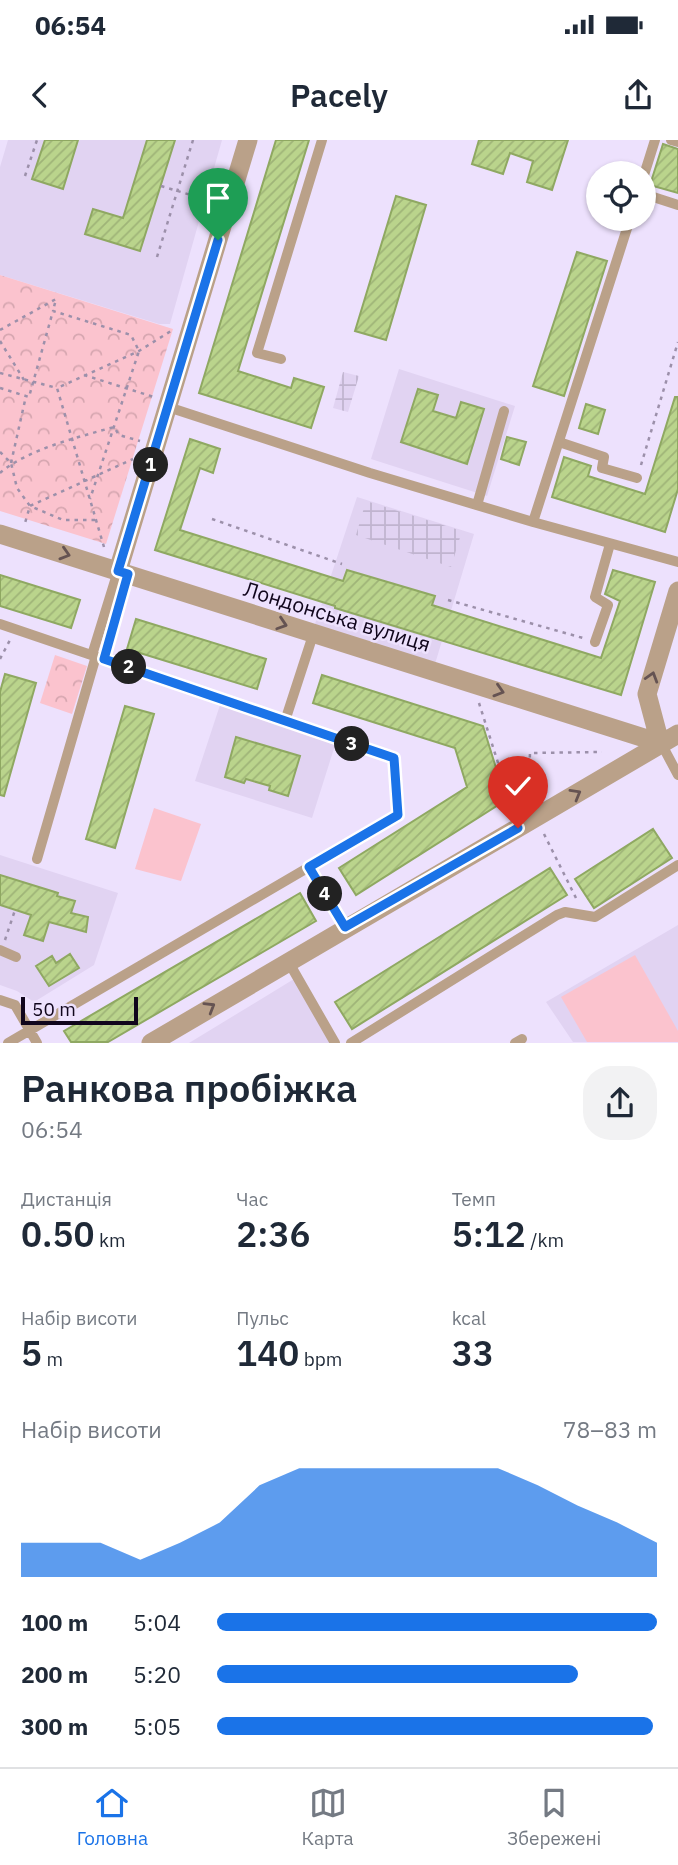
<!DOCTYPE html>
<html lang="uk">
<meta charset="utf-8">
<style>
body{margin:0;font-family:"IBM Plex Sans",sans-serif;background:#f2f2f3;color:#1f2937;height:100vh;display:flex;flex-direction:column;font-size:26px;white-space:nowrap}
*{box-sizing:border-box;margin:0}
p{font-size:23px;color:#747a83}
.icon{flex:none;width:38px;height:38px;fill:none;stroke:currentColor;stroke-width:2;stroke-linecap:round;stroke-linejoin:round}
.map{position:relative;height:903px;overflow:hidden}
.details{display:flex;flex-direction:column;background:#fff;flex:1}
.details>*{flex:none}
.tools{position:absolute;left:586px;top:21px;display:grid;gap:14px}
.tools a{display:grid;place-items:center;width:70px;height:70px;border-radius:50%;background:#fff;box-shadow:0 2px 5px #0004;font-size:35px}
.scale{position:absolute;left:21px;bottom:18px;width:117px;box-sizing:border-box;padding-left:7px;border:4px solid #10051c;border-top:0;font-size:19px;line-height:24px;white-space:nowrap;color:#10051c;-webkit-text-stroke:5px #ede1fd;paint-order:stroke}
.pin{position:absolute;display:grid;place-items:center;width:60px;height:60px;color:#fff;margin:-72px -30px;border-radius:50% 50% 50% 0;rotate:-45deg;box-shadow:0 0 7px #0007}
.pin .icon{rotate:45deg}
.km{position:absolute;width:35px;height:35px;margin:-18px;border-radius:50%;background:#222;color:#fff;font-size:19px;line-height:35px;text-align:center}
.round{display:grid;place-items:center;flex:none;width:74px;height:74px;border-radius:28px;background:#f2f2f3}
.overview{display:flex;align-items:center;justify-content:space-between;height:119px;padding:0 21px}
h1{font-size:38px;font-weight:600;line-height:52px}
.stats{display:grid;grid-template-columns:repeat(3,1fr);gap:10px;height:119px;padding:7px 21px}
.stats div{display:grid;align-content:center}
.stats b{font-size:35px;font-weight:600}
.stats small{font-size:19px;font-weight:400}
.stats p{font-size:19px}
.chart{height:196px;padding:14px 21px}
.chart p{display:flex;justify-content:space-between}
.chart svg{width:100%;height:126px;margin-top:7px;fill:#1a73e8;opacity:.7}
ul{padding:0 21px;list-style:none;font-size:23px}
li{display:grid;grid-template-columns:112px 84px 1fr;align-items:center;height:52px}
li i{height:18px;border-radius:9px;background:#1a73e8}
.status{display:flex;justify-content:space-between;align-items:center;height:49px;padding:0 35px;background:#fff;direction:ltr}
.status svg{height:19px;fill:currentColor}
header{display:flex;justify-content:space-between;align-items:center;height:91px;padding:0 21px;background:#fff;font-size:32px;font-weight:600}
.tab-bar{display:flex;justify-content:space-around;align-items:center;height:98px;border-top:2px solid #e0e1e3;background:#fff;font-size:19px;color:#747a83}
.tab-bar a{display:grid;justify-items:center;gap:4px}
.tab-bar .on{color:#1a73e8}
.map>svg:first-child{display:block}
</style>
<div class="status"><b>06:54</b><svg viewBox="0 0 49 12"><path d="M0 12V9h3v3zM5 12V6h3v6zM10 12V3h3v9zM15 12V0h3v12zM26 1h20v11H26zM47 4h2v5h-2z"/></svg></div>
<header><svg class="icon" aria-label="back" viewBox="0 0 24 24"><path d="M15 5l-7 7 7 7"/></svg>Pacely<svg class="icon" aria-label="share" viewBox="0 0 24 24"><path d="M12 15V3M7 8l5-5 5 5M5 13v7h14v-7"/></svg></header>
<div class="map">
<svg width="678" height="903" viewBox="0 0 678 903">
<defs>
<pattern id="industrial-grid" width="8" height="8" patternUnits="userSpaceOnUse" patternTransform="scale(1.75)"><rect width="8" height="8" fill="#e1d3f2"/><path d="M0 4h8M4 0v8" fill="none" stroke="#c0b4cf"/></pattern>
<pattern id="park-crowns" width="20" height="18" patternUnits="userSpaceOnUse" patternTransform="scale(1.75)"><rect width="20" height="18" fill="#fbc3ce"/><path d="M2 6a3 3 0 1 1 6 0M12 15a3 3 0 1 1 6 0" fill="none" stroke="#d6a6b0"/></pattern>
<pattern id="building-hatch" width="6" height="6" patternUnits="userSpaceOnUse" patternTransform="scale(1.75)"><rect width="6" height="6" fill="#bad48c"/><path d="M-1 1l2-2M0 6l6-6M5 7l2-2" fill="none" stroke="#9fb478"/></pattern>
</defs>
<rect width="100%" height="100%" fill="#ede1fd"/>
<!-- built -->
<path fill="#e1d3f2" d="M 8,0 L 222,0 L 170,184 L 159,184 L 0,135 L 0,27 Z
M 399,229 L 515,266 L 487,356 L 371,319 Z
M 357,357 L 474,394 L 435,524 L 314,487 Z
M 220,565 L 336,602 L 312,678 L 195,641 Z
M 0,715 L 118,753 L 94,825 L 34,862 L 17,851 L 0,845 Z
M 678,785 L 678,902 L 573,902 L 546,862 Z
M 294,839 L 331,903 L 189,903 Z"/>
<!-- industrial -->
<path fill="url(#industrial-grid)" d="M 343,232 L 359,236 L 348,272 L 333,268 Z
M 366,361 L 462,391 L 451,427 L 356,395 Z"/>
<!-- green -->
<path fill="#fbc3ce" d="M 154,668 L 201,684 L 181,741 L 135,729 Z
M 635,815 L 678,891 L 678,902 L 587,902 L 561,857 Z"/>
<!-- park -->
<path fill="url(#park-crowns)" d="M 0,135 L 173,189 L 106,404 L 0,371 Z
M 55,515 L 87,526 L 72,574 L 40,563 Z"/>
<!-- building -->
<path fill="url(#building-hatch)" stroke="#8fa862" stroke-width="2" d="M 45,0 L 78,0 L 63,49 L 32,39 Z
M 147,0 L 175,0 L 140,111 L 85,94 L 93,69 L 123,78 Z
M 276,0 L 309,0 L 238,231 L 291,248 L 294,238 L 324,247 L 311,288 L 199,253 Z
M 479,0 L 568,0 L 552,50 L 527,42 L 533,21 L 510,13 L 503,34 L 472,24 Z
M 663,4 L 678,9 L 678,53 L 650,45 Z
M 396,56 L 426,65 L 386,200 L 355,191 Z
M 577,112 L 607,121 L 564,256 L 533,246 Z
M 418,249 L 438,255 L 433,271 L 456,278 L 461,262 L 484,269 L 467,324 L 401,302 Z
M 675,257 L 678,257 L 678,349 L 665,392 L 552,357 L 564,317 L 591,326 L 588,336 L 645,354 Z
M 586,264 L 605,270 L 598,294 L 579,288 Z
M 507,297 L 526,302 L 519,325 L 501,319 Z
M 190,299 L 220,309 L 213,333 L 200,328 L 180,390 L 343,441 L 347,430 L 435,456 L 432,465 L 601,518 L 620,461 L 605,454 L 613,430 L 655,442 L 621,555 L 335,468 L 335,466 L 155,410 Z
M 0,435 L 80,460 L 71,488 L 0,466 Z
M 136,479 L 266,519 L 257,549 L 127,509 Z
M 5,534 L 36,543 L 4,656 L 0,655 L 0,552 Z
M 322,535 L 483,586 L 506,660 L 356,755 L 339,728 L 467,647 L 455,608 L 313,563 Z
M 125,566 L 154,574 L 115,708 L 86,699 Z
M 236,597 L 300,616 L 288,656 L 269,650 L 270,646 L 246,639 L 244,643 L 225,637 Z
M 653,689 L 672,718 L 594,768 L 575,739 Z
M 550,728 L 567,755 L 352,889 L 335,862 Z
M 0,735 L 58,753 L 57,756 L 75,761 L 71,773 L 88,777 L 86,792 L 49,782 L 43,801 L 24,795 L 31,775 L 0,765 Z
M 300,753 L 316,781 L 108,902 L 71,902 L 64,891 Z
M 70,814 L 79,828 L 49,846 L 36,826 L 52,816 L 56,823 Z"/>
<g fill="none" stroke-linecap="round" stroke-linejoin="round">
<!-- path -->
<path stroke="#9c90aa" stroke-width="2.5" stroke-dasharray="3.5 5" stroke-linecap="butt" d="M 25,36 L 37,0
M 161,46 L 211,61
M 157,117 L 193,0
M 0,190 L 56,159 L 53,171
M 0,201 L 24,240
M 0,233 L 57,248
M 84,235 L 154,257
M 0,248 L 29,257 L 53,171 L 131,195 L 139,211 L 90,359
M 0,312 L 11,323 L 17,348 L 30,366 L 25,383
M 11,323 L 26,256
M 641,325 L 678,202
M 0,333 C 28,309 79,297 114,287 L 119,295 L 140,301
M 212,379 L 342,424
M 95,380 L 63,380 L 30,366 L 133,319
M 104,407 L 57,248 L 139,211 L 171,191
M 448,460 L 583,498
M 0,519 L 10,500
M 479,563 L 513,670
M 504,641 L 529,629
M 528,660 L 530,613 L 602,612
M 544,694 L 577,760
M 5,800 L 15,770"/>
<!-- service -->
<path stroke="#baa189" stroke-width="10" d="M 671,0 L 678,2
M 644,35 L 655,0
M 644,54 L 678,65
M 281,219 L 257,213 L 322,0
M 168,267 L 370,333 L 533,382 L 678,422
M 559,302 L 604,317 L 602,328 L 637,338
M 477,365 L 504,271
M 533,382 L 630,79
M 0,484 L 394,618 L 398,675 L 8,903
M 595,502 L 608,465 L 595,457 L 610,404
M 92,515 L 118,431
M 104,518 L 128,434
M 285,581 L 313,495
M 661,603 L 678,635
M 37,719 L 96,516
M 309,727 L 345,787
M 0,810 L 16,817
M 288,821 L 335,903
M 0,860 L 15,865 L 37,903
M 351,903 L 557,775 L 565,772 L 595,777 L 678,725
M 515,903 L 522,899"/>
<!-- minor -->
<path stroke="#baa189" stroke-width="19" d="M 0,394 L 660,603
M 118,431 L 248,0
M 660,603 L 647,554 L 678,451
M 151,903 L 678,594"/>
</g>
<!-- one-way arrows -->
<defs><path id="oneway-chevron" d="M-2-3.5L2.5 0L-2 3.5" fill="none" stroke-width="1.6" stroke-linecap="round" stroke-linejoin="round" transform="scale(1.75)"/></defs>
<g stroke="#655352">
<use href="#oneway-chevron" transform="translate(65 414) rotate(17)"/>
<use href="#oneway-chevron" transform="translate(282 484) rotate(18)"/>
<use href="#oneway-chevron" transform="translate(652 537) rotate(-73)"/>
<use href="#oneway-chevron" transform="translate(499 551) rotate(17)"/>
<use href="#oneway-chevron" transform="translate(576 654) rotate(-30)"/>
<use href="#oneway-chevron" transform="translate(210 867) rotate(-31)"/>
</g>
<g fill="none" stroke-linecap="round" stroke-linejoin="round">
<defs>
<path id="route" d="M 218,100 L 118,431 L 128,434 L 104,519 L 394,618 L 398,675 L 309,727 L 345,787 L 518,688"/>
</defs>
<!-- route casing -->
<use href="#route" stroke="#fff" stroke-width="14"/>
<!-- route -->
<use href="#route" stroke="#1a73e8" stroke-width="9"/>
</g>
<g text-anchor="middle" stroke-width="5" stroke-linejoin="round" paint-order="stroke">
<!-- street labels -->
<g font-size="21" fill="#10051c" stroke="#ede1fd">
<text transform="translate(337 477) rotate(17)" y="7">Лондонська вулиця</text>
</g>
</g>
</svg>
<div class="tools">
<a><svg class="icon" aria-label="locate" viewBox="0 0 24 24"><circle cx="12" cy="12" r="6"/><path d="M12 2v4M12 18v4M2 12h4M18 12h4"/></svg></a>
</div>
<div class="scale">50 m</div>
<div class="pin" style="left:218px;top:100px;background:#1e9e55"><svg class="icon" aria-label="arrive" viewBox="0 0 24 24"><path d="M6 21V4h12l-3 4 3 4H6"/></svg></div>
<div class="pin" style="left:518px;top:688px;background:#d93025"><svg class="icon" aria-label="check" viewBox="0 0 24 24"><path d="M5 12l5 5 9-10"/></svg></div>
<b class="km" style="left:151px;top:325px">1</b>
<b class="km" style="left:129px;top:527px">2</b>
<b class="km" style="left:352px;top:604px">3</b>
<b class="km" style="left:325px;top:754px">4</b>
</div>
<section class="details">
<div class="overview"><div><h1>Ранкова пробіжка</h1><p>06:54</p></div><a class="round"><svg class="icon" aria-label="share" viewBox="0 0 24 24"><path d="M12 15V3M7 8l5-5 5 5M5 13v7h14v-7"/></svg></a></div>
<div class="stats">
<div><p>Дистанція</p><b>0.50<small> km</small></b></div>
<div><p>Час</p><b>2:36</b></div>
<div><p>Темп</p><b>5:12<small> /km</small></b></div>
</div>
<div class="stats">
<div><p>Набір висоти</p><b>5<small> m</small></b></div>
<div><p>Пульс</p><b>140<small> bpm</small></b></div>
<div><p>kcal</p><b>33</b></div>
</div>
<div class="chart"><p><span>Набір висоти</span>78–83 m</p>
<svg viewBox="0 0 160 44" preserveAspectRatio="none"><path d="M0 44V32L10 32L20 32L30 38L40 32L50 25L60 12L70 6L80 6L90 6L100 6L110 6L120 6L130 12L140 19L150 25L160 32V44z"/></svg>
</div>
<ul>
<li><b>100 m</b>5:04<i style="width:100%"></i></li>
<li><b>200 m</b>5:20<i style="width:82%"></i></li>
<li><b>300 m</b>5:05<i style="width:99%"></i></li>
</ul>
</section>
<nav class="tab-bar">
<a class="on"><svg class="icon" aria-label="home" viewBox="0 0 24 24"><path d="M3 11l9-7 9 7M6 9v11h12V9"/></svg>Головна</a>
<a><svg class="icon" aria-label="map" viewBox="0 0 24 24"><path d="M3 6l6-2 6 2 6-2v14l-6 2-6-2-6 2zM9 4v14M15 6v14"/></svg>Карта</a>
<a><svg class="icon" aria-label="saved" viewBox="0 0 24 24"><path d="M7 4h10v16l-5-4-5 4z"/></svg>Збережені</a>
</nav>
